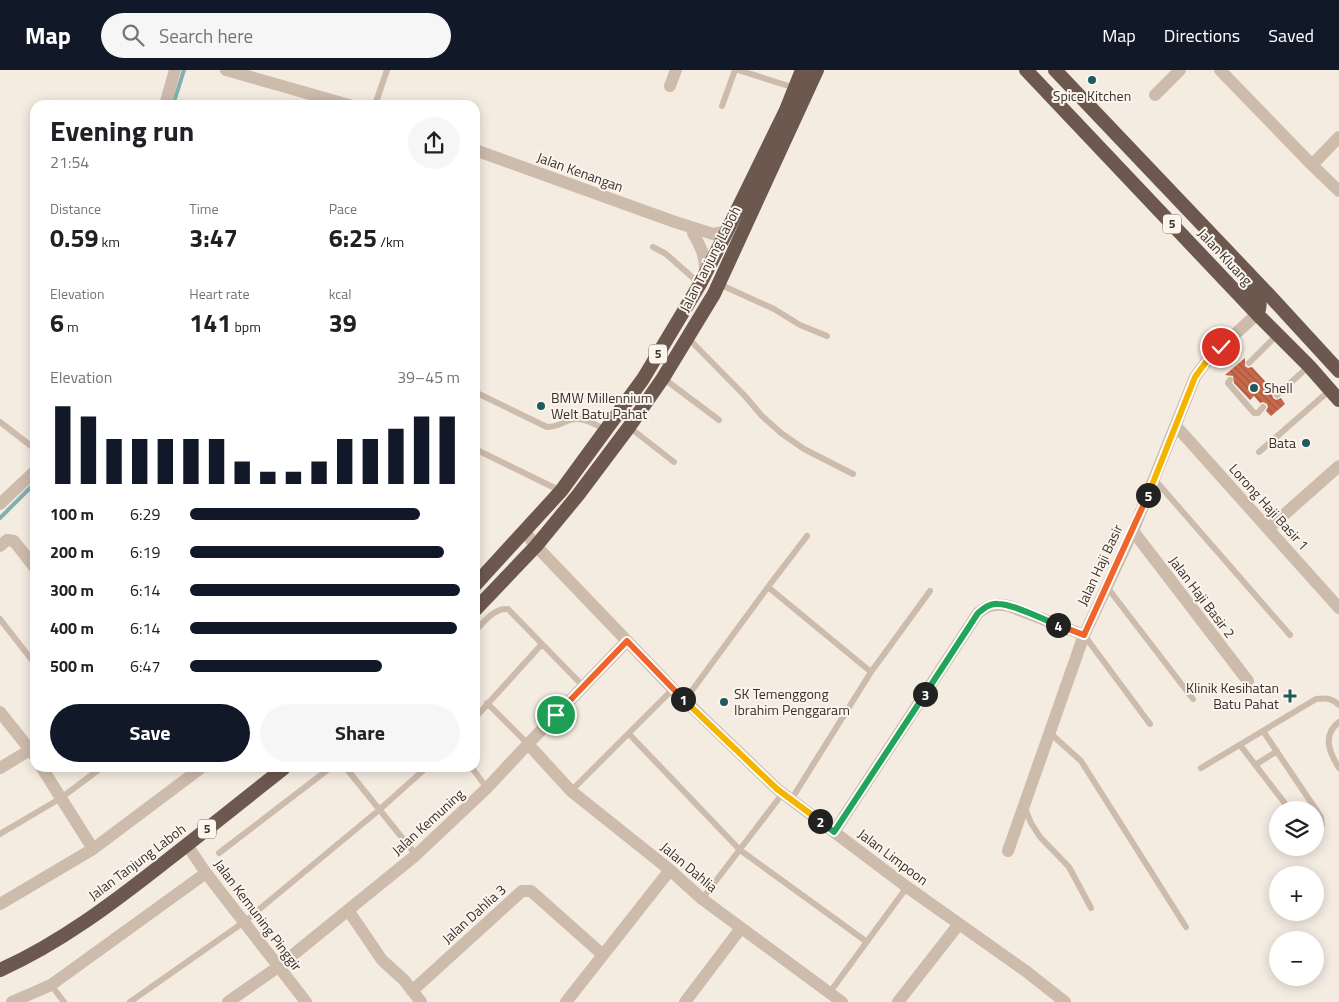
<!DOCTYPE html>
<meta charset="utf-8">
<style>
body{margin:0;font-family:"Titillium Web",sans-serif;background:#f6f6f6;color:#202124;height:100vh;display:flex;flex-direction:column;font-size:19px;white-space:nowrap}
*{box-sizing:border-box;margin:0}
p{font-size:16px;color:#757577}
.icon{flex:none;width:28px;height:28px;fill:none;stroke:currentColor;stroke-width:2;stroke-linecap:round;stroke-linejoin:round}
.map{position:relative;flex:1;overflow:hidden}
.drawer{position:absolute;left:30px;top:30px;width:450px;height:672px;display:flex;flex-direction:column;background:#fff;border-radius:15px;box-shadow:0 2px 12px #0003}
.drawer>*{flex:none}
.buttons{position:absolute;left:1269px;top:731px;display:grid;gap:10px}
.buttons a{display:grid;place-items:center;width:55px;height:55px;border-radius:50%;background:#fff;box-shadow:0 2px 12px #0003;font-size:25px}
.pin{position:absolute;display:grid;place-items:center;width:42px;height:42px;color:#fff;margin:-21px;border:2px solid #fff;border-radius:50%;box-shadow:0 1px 5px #0007}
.km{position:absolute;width:25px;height:25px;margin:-12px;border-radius:50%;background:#222;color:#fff;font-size:14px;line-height:25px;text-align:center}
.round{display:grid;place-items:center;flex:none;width:52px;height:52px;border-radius:26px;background:#f6f6f6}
.summary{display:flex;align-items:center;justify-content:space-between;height:85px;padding:0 20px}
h1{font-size:28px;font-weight:700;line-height:38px}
.stats{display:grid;grid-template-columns:repeat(3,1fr);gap:8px;height:85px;padding:5px 20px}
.stats div{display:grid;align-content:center}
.stats b{font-size:25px;font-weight:700}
.stats small{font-size:14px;font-weight:400}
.stats p{font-size:14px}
.chart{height:140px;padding:10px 20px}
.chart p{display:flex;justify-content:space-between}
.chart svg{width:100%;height:90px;margin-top:5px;stroke:#111827;stroke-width:6}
.action{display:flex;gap:10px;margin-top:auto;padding:10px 20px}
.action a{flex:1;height:58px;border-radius:30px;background:#111827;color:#fff;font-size:20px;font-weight:700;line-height:58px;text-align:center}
.action a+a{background:#f6f6f6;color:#202124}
ul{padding:0 20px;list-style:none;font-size:16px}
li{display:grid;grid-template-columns:80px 60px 1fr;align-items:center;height:38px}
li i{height:12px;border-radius:6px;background:#111827}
header{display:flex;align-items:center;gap:30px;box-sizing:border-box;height:70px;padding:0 25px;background:#111827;color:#fff}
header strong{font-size:24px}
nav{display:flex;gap:28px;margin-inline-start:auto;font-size:18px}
.search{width:350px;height:45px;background:#f6f6f6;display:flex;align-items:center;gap:12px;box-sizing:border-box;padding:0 18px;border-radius:28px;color:#757577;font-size:19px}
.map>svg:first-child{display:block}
</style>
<header>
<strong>Map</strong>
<div class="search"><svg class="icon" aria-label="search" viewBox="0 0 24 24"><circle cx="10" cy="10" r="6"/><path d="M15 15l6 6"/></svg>Search here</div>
<nav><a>Map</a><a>Directions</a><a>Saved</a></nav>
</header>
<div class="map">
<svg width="1339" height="932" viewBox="0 0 1339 932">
<defs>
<pattern id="building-back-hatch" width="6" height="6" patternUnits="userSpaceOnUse" patternTransform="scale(1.25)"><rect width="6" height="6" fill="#c8694b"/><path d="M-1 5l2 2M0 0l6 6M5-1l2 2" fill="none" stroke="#a4573f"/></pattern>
</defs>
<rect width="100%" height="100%" fill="#f4ebe1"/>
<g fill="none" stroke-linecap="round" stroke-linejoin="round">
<!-- stream -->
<path stroke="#7fb0b2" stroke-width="4" d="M 173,35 L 184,0
M 0,448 L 35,413"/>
</g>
<!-- building -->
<path fill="url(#building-back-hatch)" d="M 1245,288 L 1245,296 L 1248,298 L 1252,297 L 1274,321 L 1272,324 L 1273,328 L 1276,330 L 1281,328 L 1285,334 L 1271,346 L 1266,341 L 1268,337 L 1267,334 L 1263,332 L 1260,333 L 1254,326 L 1250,330 L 1234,313 L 1233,306 L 1225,305 Z"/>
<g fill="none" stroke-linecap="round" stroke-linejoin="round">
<!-- service -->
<path stroke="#cdbbac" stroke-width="6" d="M 738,0 L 795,18
M 375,35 L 387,0
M 722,36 L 735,0
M 653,177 L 666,184 L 700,214
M 719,214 L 774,239 L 800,255 L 827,266
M 688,268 L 745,326 L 762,346 L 781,363 L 804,379 L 853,404
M 1249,293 L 1278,264
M 663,308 L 719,350
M 1230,310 L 1228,313 L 1254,343 L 1258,343 L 1263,337
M 475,322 L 547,357 C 556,357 560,354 567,351 C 581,345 594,354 606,360
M 1277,325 L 1309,296
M 0,352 L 35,379
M 629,357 L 674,392
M 475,379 L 561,421
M 1259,382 L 1330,320
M 1155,410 L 1290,565
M 768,517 L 807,466
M 1107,517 L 1193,629
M 0,549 L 35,594
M 475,561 C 485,551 494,538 508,539 L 583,616
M 1084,565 L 1150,654
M 685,630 L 768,517 L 871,602
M 487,633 L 528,674
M 475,648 L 542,574
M 1339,652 C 1322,665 1329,682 1339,698
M 1263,661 L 1321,747 L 1322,755 L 1315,761
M 1050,663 L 1081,691 L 1186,857
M 629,664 L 740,780 L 867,872
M 1240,675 L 1290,740
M 1255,695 L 1277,681
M 346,698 L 416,785
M 472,698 L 487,718
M 1201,698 L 1316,629 C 1326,628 1332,628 1339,635
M 571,721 L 673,619
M 791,730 L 871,602 L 930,521
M 1025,738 L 1031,753 L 1040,767 L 1069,797 L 1091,838
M 0,764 L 61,728 L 101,698
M 219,783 L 330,698
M 702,829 L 783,723
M 51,915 L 64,932
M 830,922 L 907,817
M 130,932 L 244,852 L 379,740 L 426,698"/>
<!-- minor -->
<path stroke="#cdbbac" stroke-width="12" d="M 226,0 L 349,35
M 1220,0 L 1312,95 L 1339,121
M 670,16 L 676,0
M 1155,25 L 1180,0
M 165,35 L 175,0
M 475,80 L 675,152 L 713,164 L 727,161
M 1312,95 L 1339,67
M 693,163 C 701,177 706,187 705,204
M 1176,356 L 1339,538
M 0,434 L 35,401
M 1269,458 L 1339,396
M 1133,461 L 1248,611
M 0,476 L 7,470 L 14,471 L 35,498
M 0,642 L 35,686
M 528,674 L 571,721 L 670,800 L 702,829 L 842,932
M 0,698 L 35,677
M 42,698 L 93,779
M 834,762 L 978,543 C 988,535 995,533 1009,536 L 1084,565
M 187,775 L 206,803 L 306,932
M 1008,781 L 1084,565 L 1133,461 L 1195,307 L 1209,288 L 1257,244
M 0,834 L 93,779 L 201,698
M 348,840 L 382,890 L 404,910 L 421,932
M 412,921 L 522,821 L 531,821 L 603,885
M 12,932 L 51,915 L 206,803
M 228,932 L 278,897 L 416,785 L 487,718 L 528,674 L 627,571
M 566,932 L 670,800
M 685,932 L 741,858
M 898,932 L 959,854"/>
<!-- tertiary -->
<path stroke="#cdbbac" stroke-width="12" d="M 525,462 L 536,476 L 673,619 L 777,719 L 907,817 L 1027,902 L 1065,932"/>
<!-- trunk -->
<path stroke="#6c584f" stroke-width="14" d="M 1026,0 L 1257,244 L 1309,296 L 1339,330
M 1055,0 L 1271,227 L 1339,301
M 1247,214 C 1256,224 1264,231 1257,244
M 475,515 L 561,421 L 643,309 L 700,214 L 727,161 L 786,40 L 802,0
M 475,540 L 536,476 L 578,425 L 629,357 L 663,308 L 714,224 L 817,0
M 0,900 C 60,873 113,833 165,792 C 205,761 245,729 284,698"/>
</g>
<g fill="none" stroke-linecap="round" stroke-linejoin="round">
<defs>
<path id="split-1" d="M 556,645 L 627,571 L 683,629"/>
<path id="split-2" d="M 683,629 L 777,719 L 820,751"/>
<path id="split-3" d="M 820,751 L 834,762 L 925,624"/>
<path id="split-4" d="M 925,624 L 978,543 C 984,538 990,533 998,534 C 1014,534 1042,549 1058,555"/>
<path id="split-5" d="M 1058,555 L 1084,565 L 1148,425"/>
<path id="split-6" d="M 1148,425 L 1195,307 L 1209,288 L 1221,277"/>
</defs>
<!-- split-1 casing -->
<use href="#split-1" stroke="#fff" stroke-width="10"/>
<!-- split-2 casing -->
<use href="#split-2" stroke="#fff" stroke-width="10"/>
<!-- split-3 casing -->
<use href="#split-3" stroke="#fff" stroke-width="10"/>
<!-- split-4 casing -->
<use href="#split-4" stroke="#fff" stroke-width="10"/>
<!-- split-5 casing -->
<use href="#split-5" stroke="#fff" stroke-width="10"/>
<!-- split-6 casing -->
<use href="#split-6" stroke="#fff" stroke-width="10"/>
<!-- split-1 -->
<use href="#split-1" stroke="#f0652b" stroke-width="6"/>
<!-- split-2 -->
<use href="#split-2" stroke="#f5b400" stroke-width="6"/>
<!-- split-3 -->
<use href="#split-3" stroke="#22a559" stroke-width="6"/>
<!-- split-4 -->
<use href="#split-4" stroke="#22a559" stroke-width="6"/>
<!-- split-5 -->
<use href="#split-5" stroke="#f0652b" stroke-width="6"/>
<!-- split-6 -->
<use href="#split-6" stroke="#f5b400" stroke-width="6"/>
</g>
<!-- markers -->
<g fill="#1f5a5e" stroke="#fbf5ee" stroke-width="2">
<circle cx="1092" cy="10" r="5"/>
<circle cx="1254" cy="318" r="5"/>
<circle cx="541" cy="336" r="5"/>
<circle cx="1306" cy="373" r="5"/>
<path d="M1287.5 618.5h5v5h5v5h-5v5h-5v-5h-5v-5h5z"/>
<circle cx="724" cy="632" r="5"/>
</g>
<g text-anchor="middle" stroke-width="4" stroke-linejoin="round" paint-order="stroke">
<!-- shield labels -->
<g fill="#fbf5ee" stroke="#756b66" stroke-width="1">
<rect x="1163" y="144.5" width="18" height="19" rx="4"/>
<rect x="649" y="274.5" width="18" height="19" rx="4"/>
<rect x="198" y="749.5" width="18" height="19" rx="4"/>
</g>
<g font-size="12" font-weight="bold" fill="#3b302b">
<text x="1172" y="158">5</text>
<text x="658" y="288">5</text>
<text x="207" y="763">5</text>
</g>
<!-- poi labels -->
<g font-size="14" fill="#3b302b" stroke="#fbf5ee" text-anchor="start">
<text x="1092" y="31" text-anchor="middle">Spice Kitchen</text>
<text x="1264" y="323">Shell</text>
<text x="551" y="333">BMW Millennium<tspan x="551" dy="16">Welt Batu Pahat</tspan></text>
<text x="1296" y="378" text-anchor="end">Bata</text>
<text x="1279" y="623" text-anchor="end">Klinik Kesihatan<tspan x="1279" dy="16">Batu Pahat</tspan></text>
<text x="734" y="629">SK Temenggong<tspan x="734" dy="16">Ibrahim Penggaram</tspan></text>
</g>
<!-- street labels -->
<g font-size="14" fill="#3b302b" stroke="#fbf5ee">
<text transform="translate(580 102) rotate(20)" y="5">Jalan Kenangan</text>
<text transform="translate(1225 187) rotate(47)" y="5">Jalan Kluang</text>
<text transform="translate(710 189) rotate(-63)" y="5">Jalan Tanjung Laboh</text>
<text transform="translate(1269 437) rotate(48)" y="5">Lorong Haji Basir 1</text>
<text transform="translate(1100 495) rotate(-65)" y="5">Jalan Haji Basir</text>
<text transform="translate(1202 527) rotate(53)" y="5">Jalan Haji Basir 2</text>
<text transform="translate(428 752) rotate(-42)" y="5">Jalan Kemuning</text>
<text transform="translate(893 787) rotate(37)" y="5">Jalan Limpoon</text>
<text transform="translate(137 792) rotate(-37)" y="5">Jalan Tanjung Laboh</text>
<text transform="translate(689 797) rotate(40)" y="5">Jalan Dahlia</text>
<text transform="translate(474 844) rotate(-42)" y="5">Jalan Dahlia 3</text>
<text transform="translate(258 845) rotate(53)" y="5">Jalan Kemuning Pinggir</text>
</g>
</g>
</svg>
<div class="buttons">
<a><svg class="icon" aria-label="layers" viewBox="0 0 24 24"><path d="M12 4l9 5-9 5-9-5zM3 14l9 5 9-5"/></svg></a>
<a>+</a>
<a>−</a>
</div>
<div class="pin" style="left:556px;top:645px;background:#1e9e55"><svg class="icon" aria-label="arrive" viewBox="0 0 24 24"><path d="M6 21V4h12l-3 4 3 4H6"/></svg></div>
<div class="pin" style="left:1221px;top:277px;background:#d93025"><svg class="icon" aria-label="check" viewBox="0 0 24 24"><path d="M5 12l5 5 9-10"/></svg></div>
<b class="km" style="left:683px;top:629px">1</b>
<b class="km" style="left:820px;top:751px">2</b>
<b class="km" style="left:925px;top:624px">3</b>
<b class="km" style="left:1058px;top:555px">4</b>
<b class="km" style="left:1148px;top:425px">5</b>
<section class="drawer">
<div class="summary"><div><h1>Evening run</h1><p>21:54</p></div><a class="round"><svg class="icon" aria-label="share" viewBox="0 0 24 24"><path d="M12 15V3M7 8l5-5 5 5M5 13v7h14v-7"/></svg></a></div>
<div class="stats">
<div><p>Distance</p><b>0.59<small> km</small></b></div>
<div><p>Time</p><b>3:47</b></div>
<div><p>Pace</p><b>6:25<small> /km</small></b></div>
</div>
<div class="stats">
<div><p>Elevation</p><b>6<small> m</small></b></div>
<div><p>Heart rate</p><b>141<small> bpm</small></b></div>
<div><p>kcal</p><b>39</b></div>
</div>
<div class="chart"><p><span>Elevation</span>39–45 m</p>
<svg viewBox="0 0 160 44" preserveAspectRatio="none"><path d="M5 44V6M15 44V11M25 44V22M35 44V22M45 44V22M55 44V22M65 44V22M75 44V33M85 44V38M95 44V38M105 44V33M115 44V22M125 44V22M135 44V17M145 44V11M155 44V11"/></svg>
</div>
<ul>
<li><b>100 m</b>6:29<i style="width:85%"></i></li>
<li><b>200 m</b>6:19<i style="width:94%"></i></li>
<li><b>300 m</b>6:14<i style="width:100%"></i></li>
<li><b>400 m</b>6:14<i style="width:99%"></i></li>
<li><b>500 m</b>6:47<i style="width:71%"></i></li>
</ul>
<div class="action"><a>Save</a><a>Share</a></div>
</section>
</div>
